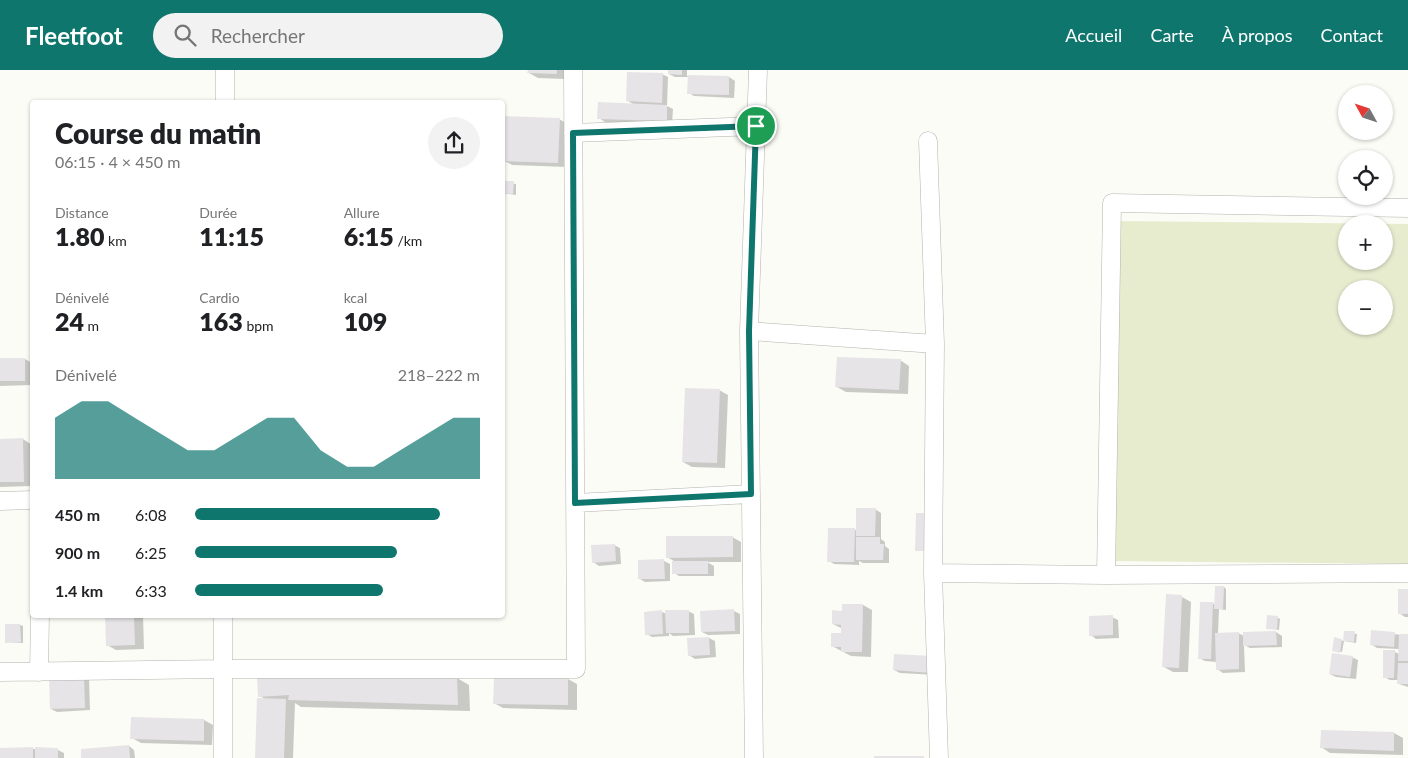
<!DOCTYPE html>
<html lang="fr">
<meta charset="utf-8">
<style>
body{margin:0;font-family:Lato,sans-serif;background:#f2f2f2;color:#202124;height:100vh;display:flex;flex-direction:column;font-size:19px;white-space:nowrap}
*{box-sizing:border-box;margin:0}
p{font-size:16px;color:#757577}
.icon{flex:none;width:28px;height:28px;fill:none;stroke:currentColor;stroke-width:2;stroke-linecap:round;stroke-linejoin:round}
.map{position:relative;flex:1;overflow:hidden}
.sheet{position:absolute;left:30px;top:30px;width:475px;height:518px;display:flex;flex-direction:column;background:#fff;border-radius:5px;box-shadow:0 1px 4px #0004}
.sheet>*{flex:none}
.needle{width:32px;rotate:310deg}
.buttons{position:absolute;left:1338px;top:15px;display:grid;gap:10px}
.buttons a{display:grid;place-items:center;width:55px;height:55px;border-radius:50%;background:#fff;box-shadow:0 1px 4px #0004;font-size:25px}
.pin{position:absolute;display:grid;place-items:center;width:42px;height:42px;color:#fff;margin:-21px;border:2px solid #fff;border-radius:50%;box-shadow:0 1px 5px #0007}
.round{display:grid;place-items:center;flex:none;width:52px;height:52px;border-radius:26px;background:#f2f2f2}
.headline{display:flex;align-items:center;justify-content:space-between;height:85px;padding:0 25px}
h1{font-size:28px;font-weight:800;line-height:38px}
.metrics{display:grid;grid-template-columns:repeat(3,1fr);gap:8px;height:85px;padding:5px 25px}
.metrics div{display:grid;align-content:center}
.metrics b{font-size:25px;font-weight:800}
.metrics small{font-size:14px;font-weight:400}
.metrics p{font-size:14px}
.chart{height:140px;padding:10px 25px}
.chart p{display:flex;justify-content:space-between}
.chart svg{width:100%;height:90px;margin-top:5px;fill:#0f766e;opacity:.7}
ul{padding:0 25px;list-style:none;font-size:16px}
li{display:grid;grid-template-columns:80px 60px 1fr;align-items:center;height:38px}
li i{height:12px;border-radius:6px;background:#0f766e}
header{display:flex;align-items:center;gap:30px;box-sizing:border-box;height:70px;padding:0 25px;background:#0f766e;color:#fff}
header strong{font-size:24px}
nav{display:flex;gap:28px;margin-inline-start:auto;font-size:18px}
.search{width:350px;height:45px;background:#f2f2f2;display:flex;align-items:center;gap:12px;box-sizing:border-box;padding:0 18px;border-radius:28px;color:#757577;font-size:19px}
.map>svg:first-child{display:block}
</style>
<header>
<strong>Fleetfoot</strong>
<div class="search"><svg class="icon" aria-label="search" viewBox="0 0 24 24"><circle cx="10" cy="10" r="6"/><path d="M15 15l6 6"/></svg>Rechercher</div>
<nav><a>Accueil</a><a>Carte</a><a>À propos</a><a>Contact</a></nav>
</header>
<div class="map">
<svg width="1408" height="688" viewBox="0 0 1408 688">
<rect width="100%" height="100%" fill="#fcfcf7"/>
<!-- green -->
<path fill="#e8eccf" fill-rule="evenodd" d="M 1116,151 L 1408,154 L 1408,494 L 1110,491 ZM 1346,154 L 1384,154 L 1384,191 L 1346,191 ZM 1346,219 L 1384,219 L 1384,256 L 1346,256 Z"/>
<!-- shadow -->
<path fill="#0003" d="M 529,0 L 566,0 L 565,9 L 538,8 L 529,3 Z
M 669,0 L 687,0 L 687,6 L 729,7 L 735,11 L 734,28 L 694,26 L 689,23 L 689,7 L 675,7 L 669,4 Z
M 662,4 L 668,7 L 667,36 L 673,39 L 672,54 L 605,52 L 599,48 L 635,35 L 628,31 Z
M 559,49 L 568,54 L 567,97 L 512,95 L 503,90 Z
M 502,112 L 516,114 L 516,125 L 502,123 Z
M 0,289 L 25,289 L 32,293 L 32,315 L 0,316 Z
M 900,290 L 909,296 L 908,324 L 846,322 L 837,317 Z
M 719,320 L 728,325 L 725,398 L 692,397 L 683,392 Z
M 23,369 L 32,375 L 32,416 L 0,417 L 0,370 Z
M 875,439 L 881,443 L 881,469 L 885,472 L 885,476 L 889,479 L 889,493 L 863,493 L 859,491 L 859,495 L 834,494 L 829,491 L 854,459 L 857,461 Z
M 732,467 L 741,472 L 741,492 L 707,492 L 714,496 L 714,506 L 679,506 L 674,503 L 674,491 L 667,487 Z
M 614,475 L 620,478 L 621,494 L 599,496 L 593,492 Z
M 639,491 L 664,491 L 670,494 L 670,511 L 645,512 L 640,509 Z
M 1224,517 L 1226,519 L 1226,540 L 1219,539 L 1218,564 L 1238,563 L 1244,566 L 1276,562 L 1282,566 L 1282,577 L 1250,578 L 1244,575 L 1245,602 L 1223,603 L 1217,599 L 1217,592 L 1205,591 L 1199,588 L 1213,533 L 1215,535 Z
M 1408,520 L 1408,547 L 1405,547 L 1399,543 Z
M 1182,527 L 1191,532 L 1188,602 L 1173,602 L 1164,597 Z
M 863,535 L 872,540 L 871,587 L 851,586 L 832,576 L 842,564 L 843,559 L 833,554 L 843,542 Z
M 688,541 L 694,544 L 695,565 L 673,566 L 669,563 L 669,566 L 652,567 L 647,564 L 646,543 L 662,542 L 667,544 Z
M 734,541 L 740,544 L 740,564 L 708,565 L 702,562 Z
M 106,545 L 143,545 L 144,579 L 116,580 L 107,575 Z
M 1112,547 L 1118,550 L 1119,568 L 1096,569 L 1091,565 Z
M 1277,547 L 1280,549 L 1279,560 L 1268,558 Z
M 20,555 L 23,556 L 23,573 L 6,572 Z
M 1372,561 L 1408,566 L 1408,617 L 1399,614 L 1399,610 L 1390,610 L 1384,607 L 1395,582 L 1399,584 L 1399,579 L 1377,578 L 1371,574 Z
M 1345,562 L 1357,564 L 1356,573 L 1344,571 Z
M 709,568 L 715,571 L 716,587 L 695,589 L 689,585 Z
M 1335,569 L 1344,571 L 1342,582 L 1334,580 Z
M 895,585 L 937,605 L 900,603 L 894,600 Z
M 1352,587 L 1358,590 L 1356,609 L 1336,607 L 1330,604 Z
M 50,608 L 89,609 L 90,640 L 57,642 L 51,639 Z
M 259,608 L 457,608 L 469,615 L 470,641 L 301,637 L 295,633 L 293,688 L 256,688 L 265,629 L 260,626 Z
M 568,609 L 577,614 L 577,640 L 503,638 L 494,633 L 495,610 Z
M 204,650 L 213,655 L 212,675 L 141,673 L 132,668 Z
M 1322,661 L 1394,663 L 1403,668 L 1403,685 L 1330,683 L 1321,677 Z
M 129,676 L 134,680 L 135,688 L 82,688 Z
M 32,678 L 36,680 L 58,680 L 64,683 L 64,688 L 0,688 L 0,679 Z"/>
<!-- building -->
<path fill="#e7e4e7" d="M 528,0 L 557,0 L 557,4 L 527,3 Z
M 668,0 L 682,0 L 682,5 L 668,4 Z
M 627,2 L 663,3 L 662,33 L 626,31 Z
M 688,5 L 729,6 L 729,25 L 687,24 Z
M 598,32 L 667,35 L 667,51 L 597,49 Z
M 504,46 L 560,48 L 558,93 L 502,91 Z
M 502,111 L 514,111 L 513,124 L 502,123 Z
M 837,287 L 901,289 L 899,320 L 835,317 Z
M 0,288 L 25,288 L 25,311 L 0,311 Z
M 685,318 L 720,319 L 717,393 L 682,392 Z
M 23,368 L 24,412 L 0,412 L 0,369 Z
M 856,438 L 876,438 L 875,466 L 856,466 Z
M 916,443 L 932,443 L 931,481 L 915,481 Z
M 828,458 L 855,458 L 854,492 L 827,492 Z
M 666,466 L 733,466 L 733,487 L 666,488 Z
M 856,467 L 880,467 L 880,474 L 884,474 L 883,490 L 856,490 Z
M 615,474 L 616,491 L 592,493 L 591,475 Z
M 664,489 L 665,509 L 638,509 L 638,490 Z
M 672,491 L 708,491 L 708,504 L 672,504 Z
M 1215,516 L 1224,516 L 1223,539 L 1214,539 Z
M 1398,519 L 1408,519 L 1408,544 L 1398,544 Z
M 1166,524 L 1182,525 L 1179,598 L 1162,597 Z
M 1200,532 L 1213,532 L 1211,589 L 1198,589 Z
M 842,534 L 863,534 L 862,582 L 841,582 L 841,577 L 831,577 L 831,563 L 841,563 L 841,555 L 832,554 L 832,540 L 842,541 Z
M 734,539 L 735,561 L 701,562 L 700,541 Z
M 662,540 L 663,564 L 645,565 L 644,542 Z
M 665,540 L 689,540 L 689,563 L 666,563 Z
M 105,545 L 134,545 L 135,575 L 106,576 Z
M 1113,545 L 1113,565 L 1089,566 L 1089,546 Z
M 1267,545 L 1278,546 L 1277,560 L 1266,559 Z
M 5,554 L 20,554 L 21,572 L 5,573 Z
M 1371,560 L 1395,562 L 1394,577 L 1370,575 Z
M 1276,561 L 1277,575 L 1243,576 L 1243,562 Z
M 1344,561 L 1355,561 L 1354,572 L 1343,571 Z
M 1239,562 L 1239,599 L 1216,600 L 1215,563 Z
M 1399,564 L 1408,564 L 1408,591 L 1398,591 Z
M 709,567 L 710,585 L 688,586 L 687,568 Z
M 1334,567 L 1342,569 L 1340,583 L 1332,581 Z
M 1383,580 L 1395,580 L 1394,608 L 1383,608 Z
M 1332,583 L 1353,586 L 1350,607 L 1329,604 Z
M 894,584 L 932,586 L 931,603 L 893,600 Z
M 1398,593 L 1408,593 L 1408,614 L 1397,614 Z
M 84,605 L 85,638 L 50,639 L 49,606 Z
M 257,607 L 457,607 L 458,635 L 288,630 L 289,625 L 258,627 Z
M 568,607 L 568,635 L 493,634 L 494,608 Z
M 257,628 L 286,629 L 284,688 L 255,688 Z
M 131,647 L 204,649 L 204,671 L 130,669 Z
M 1321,660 L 1394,662 L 1394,681 L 1320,678 Z
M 129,675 L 130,688 L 81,688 L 81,679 Z
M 33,677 L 33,688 L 0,688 L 0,678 Z
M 35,677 L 58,678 L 58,688 L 35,688 Z
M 874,686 L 924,686 L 924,688 L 874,688 Z"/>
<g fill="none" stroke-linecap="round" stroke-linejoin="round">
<defs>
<path id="street" d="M 225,32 L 225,0
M 573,63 L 756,56
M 928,71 L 935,274 L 933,503 L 939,688
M 749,261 L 935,274
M 0,431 L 32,430
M 575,433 L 751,424
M 933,503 L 1106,505 L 1408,503
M 1106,505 L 1112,133 L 1408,138
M 223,545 L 223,688
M 0,602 L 223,599 L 576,599 L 573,0
M 39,602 L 40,545
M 754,688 L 749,261 L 758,0"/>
</defs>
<!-- street casing -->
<use href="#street" stroke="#b2b2ad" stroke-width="19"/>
<!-- street -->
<use href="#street" stroke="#fff" stroke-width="18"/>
</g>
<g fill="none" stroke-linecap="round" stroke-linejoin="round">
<defs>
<path id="route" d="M 756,56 L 749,261 L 751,424 L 575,433 L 573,63 Z"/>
</defs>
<!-- route casing -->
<use href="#route" stroke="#fff" stroke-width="10"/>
<!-- route -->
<use href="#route" stroke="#0f766e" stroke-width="6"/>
</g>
</svg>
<div class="buttons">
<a><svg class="needle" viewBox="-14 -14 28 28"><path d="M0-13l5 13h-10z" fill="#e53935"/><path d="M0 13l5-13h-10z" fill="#757577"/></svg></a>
<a><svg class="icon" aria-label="locate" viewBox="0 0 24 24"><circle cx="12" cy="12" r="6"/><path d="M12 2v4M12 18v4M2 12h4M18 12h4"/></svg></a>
<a>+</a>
<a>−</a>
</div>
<div class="pin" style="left:756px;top:56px;background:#1e9e55"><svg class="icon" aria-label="arrive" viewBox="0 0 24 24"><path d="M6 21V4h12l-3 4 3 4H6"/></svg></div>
<section class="sheet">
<div class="headline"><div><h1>Course du matin</h1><p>06:15 · 4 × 450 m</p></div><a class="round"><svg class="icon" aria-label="share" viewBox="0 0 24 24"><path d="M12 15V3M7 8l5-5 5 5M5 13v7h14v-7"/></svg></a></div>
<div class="metrics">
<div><p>Distance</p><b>1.80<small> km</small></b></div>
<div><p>Durée</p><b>11:15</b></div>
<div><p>Allure</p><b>6:15<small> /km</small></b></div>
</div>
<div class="metrics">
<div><p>Dénivelé</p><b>24<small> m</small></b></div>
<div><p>Cardio</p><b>163<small> bpm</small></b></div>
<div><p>kcal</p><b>109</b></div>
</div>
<div class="chart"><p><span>Dénivelé</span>218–222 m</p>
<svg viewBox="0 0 160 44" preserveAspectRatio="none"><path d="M0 44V14L10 6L20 6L30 14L40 22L50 30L60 30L70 22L80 14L90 14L100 30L110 38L120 38L130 30L140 22L150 14L160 14V44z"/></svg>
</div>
<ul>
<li><b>450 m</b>6:08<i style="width:86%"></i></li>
<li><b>900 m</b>6:25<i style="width:71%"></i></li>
<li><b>1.4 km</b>6:33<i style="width:66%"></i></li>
</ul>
</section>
</div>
